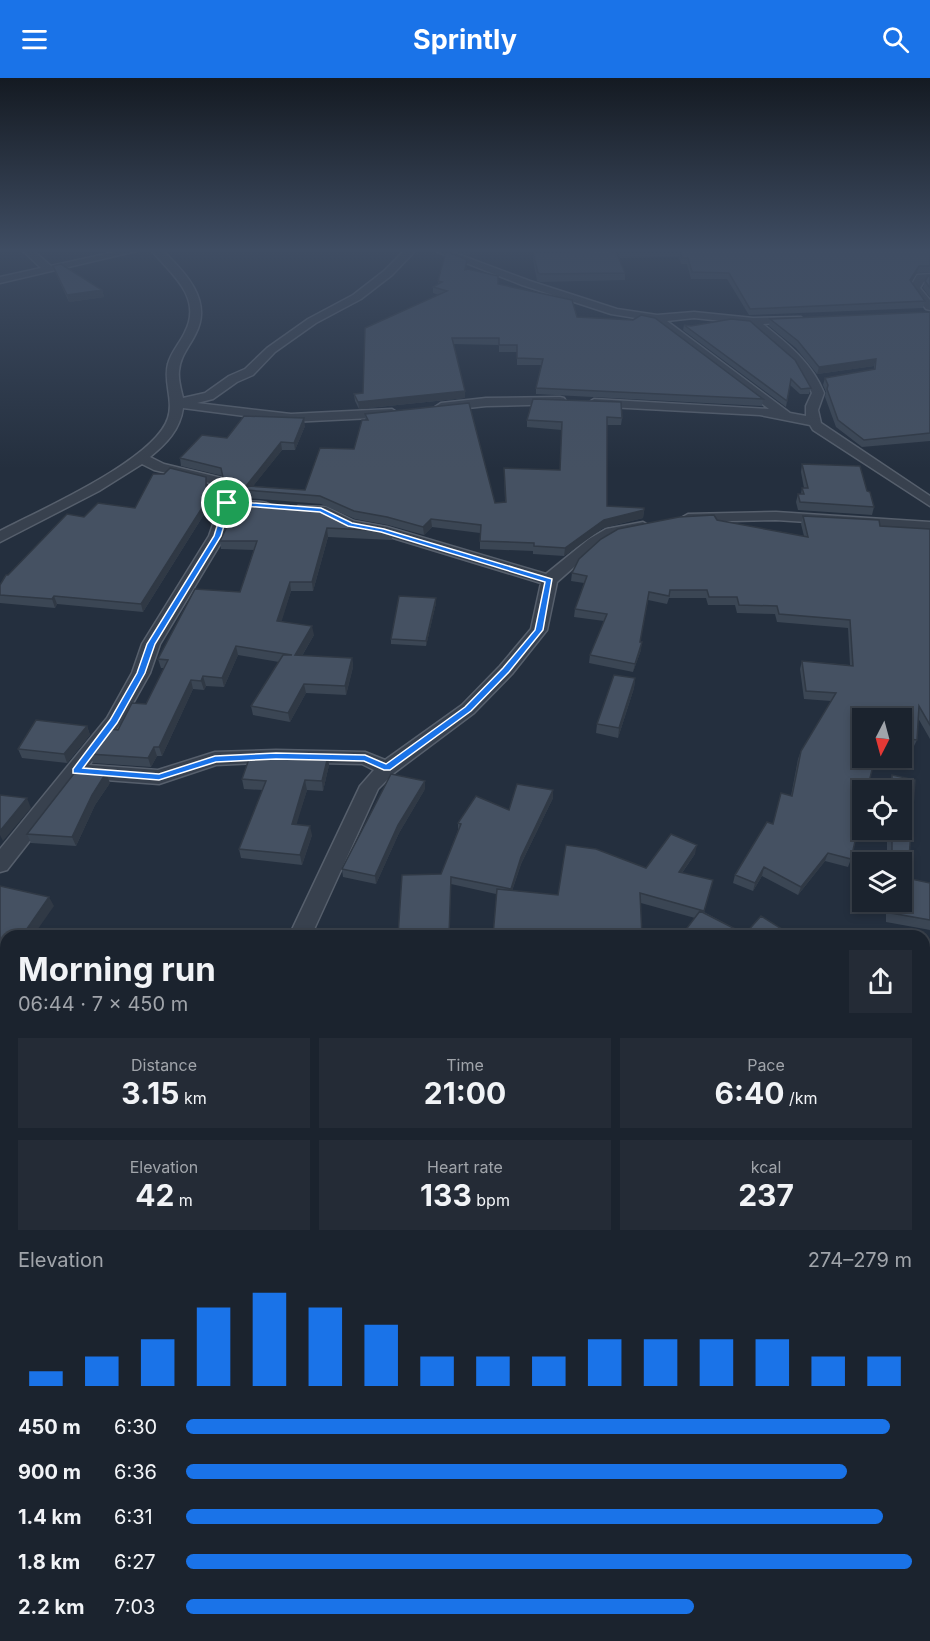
<!DOCTYPE html>
<meta charset="utf-8">
<style>
body{margin:0;font-family:Inter,sans-serif;background:#242b36;color:#f1f3f6;height:100vh;display:flex;flex-direction:column;font-size:22px;white-space:nowrap}
*{box-sizing:border-box;margin:0}
p{font-size:20px;color:#a0a4aa}
.icon{flex:none;width:33px;height:33px;fill:none;stroke:currentColor;stroke-width:2;stroke-linecap:round;stroke-linejoin:round}
.map{position:relative;flex:1;overflow:hidden}
.panel{position:absolute;left:0px;top:852px;width:930px;height:711px;display:flex;flex-direction:column;background:#1b232e;border-radius:18px 18px 0 0;box-shadow:0 3px 9px #0003,0 0 0 2px #39404a}
.panel>*{flex:none}
.needle{width:39px;rotate:186deg}
.tools{position:absolute;left:852px;top:630px;display:grid;gap:12px}
.tools a{display:grid;place-items:center;width:60px;height:60px;border-radius:0px;background:#1b232e;box-shadow:0 3px 9px #0003,0 0 0 2px #39404a;font-size:30px}
.pin{position:absolute;display:grid;place-items:center;width:51px;height:51px;color:#fff;margin:-26px;border:3px solid #fff;border-radius:50%;box-shadow:0 2px 6px #0007}
.round{display:grid;place-items:center;flex:none;width:63px;height:63px;border-radius:0px;background:#242b36}
.head{display:flex;align-items:center;justify-content:space-between;height:102px;padding:0 18px}
h1{font-size:33px;font-weight:700;line-height:45px}
.metrics{display:grid;grid-template-columns:repeat(3,1fr);gap:9px;height:102px;padding:6px 18px}
.metrics div{display:grid;align-content:center;border-radius:0px;background:#242b36;text-align:center}
.metrics b{font-size:30px;font-weight:700}
.metrics small{font-size:16px;font-weight:400}
.metrics p{font-size:16px}
.chart{height:168px;padding:12px 18px}
.chart p{display:flex;justify-content:space-between}
.chart svg{width:100%;height:108px;margin-top:6px;stroke:#1a73e8;stroke-width:6}
ul{padding:0 18px;list-style:none;font-size:20px}
li{display:grid;grid-template-columns:96px 72px 1fr;align-items:center;height:45px}
li i{height:15px;border-radius:8px;background:#1a73e8}
header{display:flex;justify-content:space-between;align-items:center;height:78px;padding:0 18px;background:#1a73e8;color:#fff;font-size:27px;font-weight:700}
.map>svg:first-child{display:block}
</style>
<header><svg class="icon" aria-label="menu" viewBox="0 0 24 24"><path d="M4 6h16M4 12h16M4 18h16"/></svg>Sprintly<svg class="icon" aria-label="search" viewBox="0 0 24 24"><circle cx="10" cy="10" r="6"/><path d="M15 15l6 6"/></svg></header>
<div class="map">
<svg width="930" height="1563" viewBox="0 0 930 1563">
<rect width="100%" height="100%" fill="#242f3e"/>
<g fill="none" stroke-linecap="round" stroke-linejoin="round">
<defs>
<path id="street" d="M 22,172 L 33,172 L 51,188 L 123,172 L 141,172 L 0,205 L 0,199 L 41,190 Z
M 151,172 L 162,172 C 184,193 213,222 196,255 C 190,268 180,278 179,293 C 178,302 181,311 183,320 L 205,315 L 229,298 L 245,291 L 267,270 L 308,241 L 353,217 L 384,193 L 405,172 L 416,172 L 392,197 L 361,221 L 316,245 L 275,274 L 253,297 L 237,304 L 213,321 L 197,325 L 291,336 L 392,331 L 398,335 L 392,339 L 291,344 L 183,330 C 180,352 166,366 150,379 L 164,386 L 222,400 C 224,405 222,410 224,414 C 232,431 262,417 273,429 L 266,433 L 233,430 L 225,458 L 160,566 L 150,595 L 123,643 L 89,687 L 158,692 L 215,674 L 276,672 L 365,674 L 385,682 L 462,627 L 500,588 L 531,551 L 541,505 L 380,456 L 345,450 L 318,436 L 298,434 L 296,431 L 298,428 L 326,429 L 354,443 L 387,449 L 546,496 L 589,461 L 606,451 L 643,444 L 650,448 L 648,451 L 616,458 L 599,467 L 557,504 L 547,552 L 512,596 L 474,635 L 394,695 L 378,711 L 311,858 L 289,858 L 360,708 L 374,692 L 362,686 L 276,684 L 216,687 L 159,706 L 79,700 L 7,792 L 0,794 L 0,771 L 107,640 L 132,595 L 142,566 L 209,458 L 220,426 L 209,414 L 210,405 L 154,392 L 142,386 L 99,413 L 0,464 L 0,453 C 40,432 155,382 168,340 C 174,322 163,304 168,286 C 171,274 180,265 185,254 C 203,219 171,196 151,172 Z
M 433,172 L 447,172 L 530,203 L 617,231 L 657,237 L 694,234 L 753,240 L 801,239 L 803,241 L 797,244 L 763,246 C 788,266 812,285 824,315 L 818,332 L 821,345 L 930,418 L 930,428 L 813,352 L 810,347 L 760,337 L 590,328 L 588,325 L 594,321 L 769,331 L 654,243 L 611,236 L 522,207 ZM 694,240 L 750,246 L 795,286 L 807,304 L 812,315 L 806,328 L 806,338 L 790,335 L 667,243 Z
M 930,196 L 930,202 L 925,202 L 920,210 L 930,222 L 930,232 L 926,231 L 910,210 L 917,197 Z
M 560,319 L 564,320 L 566,323 L 564,326 L 486,328 L 441,333 L 435,329 L 441,325 L 486,320 Z
M 776,434 L 930,444 L 930,452 L 776,442 L 688,444 L 681,440 L 688,436 Z"/>
</defs>
<!-- street casing -->
<use href="#street" stroke="#565f6c" stroke-width="3"/>
<!-- street -->
<use href="#street" fill="#38414e" fill-rule="evenodd"/>
</g>
<!-- wall -->
<path fill="#3b4654" d="M 453,172 L 470,172 L 469,178 Z
M 606,172 L 930,172 L 930,194 L 917,195 L 911,204 L 925,223 L 923,230 L 749,237 L 727,201 L 691,201 L 687,186 L 681,186 L 679,179 L 619,180 L 625,195 L 625,202 L 540,204 L 537,203 L 533,181 L 533,174 L 606,173 Z
M 53,188 L 102,212 L 104,219 L 69,224 L 55,194 Z
M 467,188 L 466,192 L 498,206 L 577,239 L 763,321 L 762,328 L 536,316 L 536,310 L 542,287 L 517,287 L 517,274 L 499,274 L 499,267 L 453,266 L 465,320 L 359,331 L 355,323 L 354,316 L 363,315 L 439,217 L 433,215 L 433,209 L 438,207 L 438,203 Z
M 930,198 L 930,219 L 923,210 L 925,203 Z
M 930,234 L 930,363 L 862,369 L 836,349 L 825,319 L 826,314 L 823,307 L 825,300 L 874,291 L 874,288 L 817,296 L 796,270 L 769,248 L 770,241 Z
M 684,247 L 691,248 L 811,310 L 809,316 L 800,316 L 790,307 L 786,329 L 683,252 Z
M 533,321 L 622,340 L 621,347 L 607,347 L 607,428 L 644,432 L 643,440 L 603,450 L 564,478 L 533,476 L 533,473 L 480,471 L 480,455 L 432,449 L 424,457 L 388,447 L 355,441 L 321,426 L 247,420 L 247,416 L 244,420 L 232,419 L 225,412 L 223,398 L 181,388 L 180,380 L 227,360 L 305,348 L 295,372 L 282,372 L 253,408 L 305,412 L 354,371 L 365,342 L 365,336 L 495,425 L 505,424 L 504,390 L 560,392 L 562,352 L 527,349 L 527,342 Z
M 802,386 L 867,413 L 874,429 L 872,437 L 798,432 L 796,424 L 798,416 L 801,416 L 802,410 L 804,410 L 801,394 Z
M 206,399 L 207,409 L 212,414 L 213,422 L 143,534 L 57,526 L 55,530 L 0,525 L 0,507 L 8,497 L 84,439 L 135,430 Z
M 803,438 L 880,448 L 930,451 L 930,661 L 918,640 L 917,662 L 913,670 L 902,668 L 902,640 L 862,640 L 851,781 L 848,789 L 825,783 L 798,817 L 762,798 L 753,813 L 733,805 L 735,797 L 772,746 L 791,718 L 798,681 L 801,673 L 831,623 L 804,621 L 800,591 L 802,583 L 850,587 L 848,550 L 777,544 L 775,536 L 737,535 L 735,527 L 708,527 L 706,520 L 669,520 L 667,526 L 648,522 L 640,564 L 641,572 L 633,594 L 589,585 L 590,577 L 604,543 L 574,539 L 575,531 L 584,505 L 571,503 L 572,495 L 717,442 L 804,458 L 801,446 Z
M 344,444 L 391,453 L 392,462 L 328,459 L 313,513 L 291,513 L 281,543 L 314,557 L 302,578 L 352,580 L 353,589 L 346,617 L 306,615 L 290,644 L 253,637 L 251,628 L 279,584 L 238,577 L 224,609 L 206,608 L 204,612 L 193,611 L 162,678 L 157,678 L 151,689 L 93,685 L 90,676 L 146,626 L 164,590 L 161,590 L 158,581 L 240,514 L 254,472 L 221,471 L 220,463 Z
M 436,525 L 426,568 L 391,566 L 391,561 Z
M 635,600 L 634,610 L 618,660 L 596,655 L 597,646 Z
M 87,648 L 90,657 L 67,685 L 22,680 L 18,671 Z
M 328,678 L 329,687 L 323,713 L 307,712 L 296,746 L 312,757 L 302,787 L 241,780 L 239,771 L 263,712 L 244,711 L 242,701 Z
M 892,697 L 915,702 L 909,780 L 903,792 L 902,792 L 902,784 L 887,784 L 887,752 L 902,752 L 902,712 L 887,712 L 887,709 Z
M 110,705 L 95,727 L 76,768 L 31,765 L 27,756 Z
M 425,711 L 399,755 L 376,806 L 343,799 L 342,791 Z
M 553,720 L 521,786 L 512,813 L 558,817 L 646,790 L 695,776 L 682,795 L 713,802 L 704,834 L 745,856 L 793,858 L 681,858 L 695,840 L 641,825 L 496,816 L 451,806 L 441,796 L 458,752 L 458,745 L 509,732 Z
M 930,805 L 930,852 L 886,844 L 886,824 L 902,824 Z
M 924,924 L 930,925 L 930,962 L 924,958 Z
M 924,987 L 930,991 L 930,1017 L 924,1017 Z
M 6,994 L 6,1063 L 0,1062 L 0,1000 Z
M 924,1101 L 930,1102 L 930,1144 L 924,1143 Z"/>
<!-- shaded-wall -->
<path fill="#303945" d="M 919,188 L 917,195 L 908,209 L 910,202 Z
M 102,212 L 104,219 L 69,224 L 67,217 Z
M 876,281 L 874,288 L 817,296 L 819,289 Z
M 465,313 L 465,320 L 359,331 L 358,324 Z
M 304,340 L 305,348 L 295,372 L 294,365 Z
M 281,364 L 282,372 L 250,412 L 246,412 L 247,416 L 244,420 L 243,412 Z
M 212,414 L 213,422 L 143,534 L 141,526 Z
M 644,432 L 643,440 L 603,450 L 564,478 L 565,470 L 604,442 Z
M 431,441 L 432,449 L 424,457 L 423,449 Z
M 327,450 L 328,459 L 313,513 L 312,504 Z
M 290,504 L 291,513 L 279,552 L 277,543 Z
M 54,518 L 57,526 L 55,530 L 52,521 Z
M 436,520 L 436,525 L 426,568 L 426,563 Z
M 312,548 L 314,557 L 297,586 L 295,577 Z
M 642,564 L 641,572 L 633,594 L 635,586 Z
M 236,568 L 238,577 L 224,609 L 222,600 Z
M 352,580 L 353,589 L 346,617 L 345,608 Z
M 203,598 L 206,608 L 204,612 L 201,603 Z
M 635,600 L 634,610 L 618,660 L 619,650 Z
M 191,602 L 193,611 L 162,678 L 159,669 Z
M 304,606 L 306,615 L 290,644 L 288,635 Z
M 87,648 L 90,657 L 67,685 L 64,676 Z
M 154,669 L 157,678 L 151,689 L 148,680 Z
M 328,678 L 329,687 L 323,713 L 322,703 Z
M 106,695 L 110,705 L 95,727 L 76,768 L 72,759 L 92,717 Z
M 305,702 L 307,712 L 294,755 L 292,746 Z
M 425,703 L 425,711 L 399,755 L 376,806 L 375,798 L 398,747 Z
M 553,712 L 553,720 L 521,786 L 510,819 L 511,811 L 521,779 Z
M 27,720 L 31,730 L 3,763 L 0,757 L 0,753 Z
M 310,748 L 312,757 L 302,787 L 300,777 Z
M 697,767 L 695,776 L 676,803 L 679,794 Z
M 828,775 L 825,783 L 798,817 L 801,809 Z
M 764,789 L 762,798 L 753,813 L 755,805 Z
M 49,819 L 54,828 L 33,858 L 22,858 Z
M 6,887 L 6,904 L 0,913 L 0,896 Z
M 6,1251 L 6,1279 L 0,1288 L 0,1260 Z
M 180,1557 L 183,1557 L 189,1563 L 180,1563 Z"/>
<!-- building -->
<path fill="#455162" stroke="#303945" stroke-width="1.5" d="M 609,172 L 930,172 L 930,188 L 919,188 L 910,202 L 925,223 L 750,231 L 729,195 L 692,194 L 688,180 L 682,180 L 680,173 L 616,174 L 609,173 Z
M 446,173 L 467,182 L 465,192 L 468,191 L 498,198 L 498,206 L 572,222 L 577,239 L 633,242 L 641,237 L 655,240 L 763,321 L 536,310 L 543,281 L 517,280 L 517,267 L 499,267 L 499,260 L 452,260 L 465,313 L 358,324 L 354,316 L 363,315 L 365,250 L 447,213 L 433,209 L 442,204 L 438,203 Z
M 616,173 L 625,195 L 540,196 L 538,195 L 533,174 Z
M 61,186 L 102,212 L 67,217 L 53,188 Z
M 928,198 L 930,198 L 930,210 L 925,203 Z
M 930,234 L 930,355 L 864,362 L 838,342 L 827,311 L 828,307 L 825,300 L 875,291 L 876,281 L 819,289 L 798,263 L 770,241 Z
M 731,241 L 750,243 L 795,282 L 811,310 L 801,311 L 791,301 L 787,323 L 684,247 L 691,248 Z
M 533,321 L 621,324 L 622,340 L 607,339 L 607,428 L 644,430 L 644,432 L 604,442 L 565,470 L 534,468 L 534,465 L 480,463 L 481,447 L 431,441 L 423,449 L 387,439 L 354,433 L 320,418 L 246,412 L 248,408 L 305,412 L 320,370 L 354,371 L 362,342 L 368,342 L 365,336 L 469,325 L 495,425 L 506,424 L 504,390 L 560,392 L 562,344 L 527,342 Z
M 244,338 L 304,340 L 294,365 L 281,364 L 243,412 L 231,411 L 224,404 L 221,390 L 180,380 L 202,357 L 227,360 Z
M 802,386 L 860,388 L 867,413 L 870,414 L 874,429 L 800,424 L 798,416 L 804,416 L 802,410 L 808,410 Z
M 170,390 L 206,399 L 206,408 L 212,414 L 141,526 L 54,518 L 52,521 L 0,517 L 0,507 L 6,497 L 8,497 L 67,436 L 84,439 L 98,425 L 135,430 L 153,396 L 164,396 Z
M 239,424 L 316,430 L 344,444 L 391,453 L 327,450 L 312,504 L 290,504 L 277,543 L 312,548 L 295,577 L 352,580 L 345,608 L 304,606 L 288,635 L 251,628 L 283,577 L 292,577 L 236,568 L 222,600 L 203,598 L 201,603 L 191,602 L 159,669 L 154,669 L 148,680 L 90,676 L 110,651 L 118,652 L 132,625 L 146,626 L 168,582 L 158,581 L 195,511 L 240,514 L 257,463 L 220,463 Z
M 714,437 L 717,442 L 808,459 L 803,438 L 879,442 L 880,448 L 930,451 L 930,647 L 919,628 L 917,662 L 902,660 L 902,640 L 862,640 L 862,680 L 875,680 L 867,712 L 862,712 L 862,733 L 851,781 L 828,775 L 801,809 L 764,789 L 755,805 L 735,797 L 767,744 L 773,746 L 781,715 L 792,718 L 801,673 L 836,615 L 806,613 L 802,583 L 853,588 L 850,542 L 779,536 L 777,528 L 739,527 L 737,519 L 709,519 L 707,512 L 670,512 L 669,518 L 649,514 L 640,564 L 642,564 L 635,586 L 590,577 L 607,536 L 575,531 L 587,498 L 572,495 L 579,481 L 601,461 L 618,451 L 679,439 Z
M 399,518 L 436,520 L 426,563 L 391,561 Z
M 614,597 L 635,600 L 619,650 L 597,646 Z
M 36,642 L 87,648 L 64,676 L 18,671 Z
M 250,678 L 328,678 L 322,703 L 305,702 L 292,746 L 310,748 L 300,777 L 239,771 L 266,703 L 242,701 Z
M 76,693 L 106,695 L 92,717 L 72,759 L 27,756 Z
M 391,696 L 425,703 L 398,747 L 375,798 L 342,791 Z
M 892,697 L 915,702 L 909,780 L 892,780 L 892,752 L 902,752 L 902,712 L 892,712 Z
M 517,706 L 553,712 L 521,779 L 511,811 L 451,799 L 449,858 L 398,858 L 402,797 L 441,796 L 461,746 L 458,745 L 476,718 L 509,732 Z
M 0,717 L 27,720 L 0,753 Z
M 671,756 L 697,767 L 679,794 L 713,802 L 704,833 L 640,815 L 642,858 L 493,858 L 497,811 L 558,817 L 566,767 L 596,771 L 646,790 Z
M 902,799 L 930,805 L 930,842 L 891,835 L 891,824 L 902,824 Z
M 0,808 L 49,819 L 22,858 L 6,858 L 6,887 L 0,896 Z
M 700,833 L 745,856 L 761,838 L 793,858 L 681,858 Z
M 924,924 L 930,925 L 930,950 L 924,946 Z
M 924,987 L 930,991 L 930,1008 L 924,1008 Z
M 4,993 L 6,994 L 6,1055 L 0,1054 L 0,1000 Z
M 924,1101 L 930,1102 L 930,1135 L 924,1134 Z
M 6,1139 L 6,1251 L 0,1260 L 0,1147 Z
M 6,1347 L 6,1401 L 0,1398 L 0,1357 Z
M 101,1557 L 180,1557 L 183,1560 L 180,1563 L 107,1563 Z
M 429,1557 L 459,1557 L 456,1563 L 426,1563 Z"/>
<!-- sky -->
<linearGradient id="sky" x2="0" y2="1"><stop stop-color="#141a22"/><stop offset="0.44" stop-color="#3f4d63"/><stop offset="1" stop-color="#3f4d63" stop-opacity="0"/></linearGradient>
<rect width="930" height="391" fill="url(#sky)"/>
<!-- route -->
<path fill="#1a73e8" stroke="#fff" stroke-width="1.5" fill-rule="evenodd" d="M 227,423 L 321,430 L 352,445 L 384,451 L 552,501 L 543,552 L 509,594 L 471,633 L 390,692 L 384,692 L 364,683 L 276,681 L 216,684 L 159,702 L 73,695 L 73,691 L 110,642 L 137,595 L 147,566 L 214,458 L 224,425 ZM 230,427 L 320,434 L 348,448 L 381,454 L 545,504 L 535,552 L 503,590 L 465,629 L 386,686 L 365,677 L 276,675 L 215,678 L 159,696 L 83,690 L 117,645 L 145,595 L 155,566 L 221,458 Z"/>
</svg>
<div class="tools">
<a><svg class="needle" viewBox="-14 -14 28 28"><path d="M0-13l5 13h-10z" fill="#e53935"/><path d="M0 13l5-13h-10z" fill="#a0a4aa"/></svg></a>
<a><svg class="icon" aria-label="locate" viewBox="0 0 24 24"><circle cx="12" cy="12" r="6"/><path d="M12 2v4M12 18v4M2 12h4M18 12h4"/></svg></a>
<a><svg class="icon" aria-label="layers" viewBox="0 0 24 24"><path d="M12 4l9 5-9 5-9-5zM3 14l9 5 9-5"/></svg></a>
</div>
<div class="pin" style="left:227px;top:425px;background:#1e9e55"><svg class="icon" aria-label="arrive" viewBox="0 0 24 24"><path d="M6 21V4h12l-3 4 3 4H6"/></svg></div>
<section class="panel">
<div class="head"><div><h1>Morning run</h1><p>06:44 · 7 × 450 m</p></div><a class="round"><svg class="icon" aria-label="share" viewBox="0 0 24 24"><path d="M12 15V3M7 8l5-5 5 5M5 13v7h14v-7"/></svg></a></div>
<div class="metrics">
<div><p>Distance</p><b>3.15<small> km</small></b></div>
<div><p>Time</p><b>21:00</b></div>
<div><p>Pace</p><b>6:40<small> /km</small></b></div>
</div>
<div class="metrics">
<div><p>Elevation</p><b>42<small> m</small></b></div>
<div><p>Heart rate</p><b>133<small> bpm</small></b></div>
<div><p>kcal</p><b>237</b></div>
</div>
<div class="chart"><p><span>Elevation</span>274–279 m</p>
<svg viewBox="0 0 160 44" preserveAspectRatio="none"><path d="M5 44V38M15 44V32M25 44V25M35 44V12M45 44V6M55 44V12M65 44V19M75 44V32M85 44V32M95 44V32M105 44V25M115 44V25M125 44V25M135 44V25M145 44V32M155 44V32"/></svg>
</div>
<ul>
<li><b>450 m</b>6:30<i style="width:97%"></i></li>
<li><b>900 m</b>6:36<i style="width:91%"></i></li>
<li><b>1.4 km</b>6:31<i style="width:96%"></i></li>
<li><b>1.8 km</b>6:27<i style="width:100%"></i></li>
<li><b>2.2 km</b>7:03<i style="width:70%"></i></li>
</ul>
</section>
</div>
